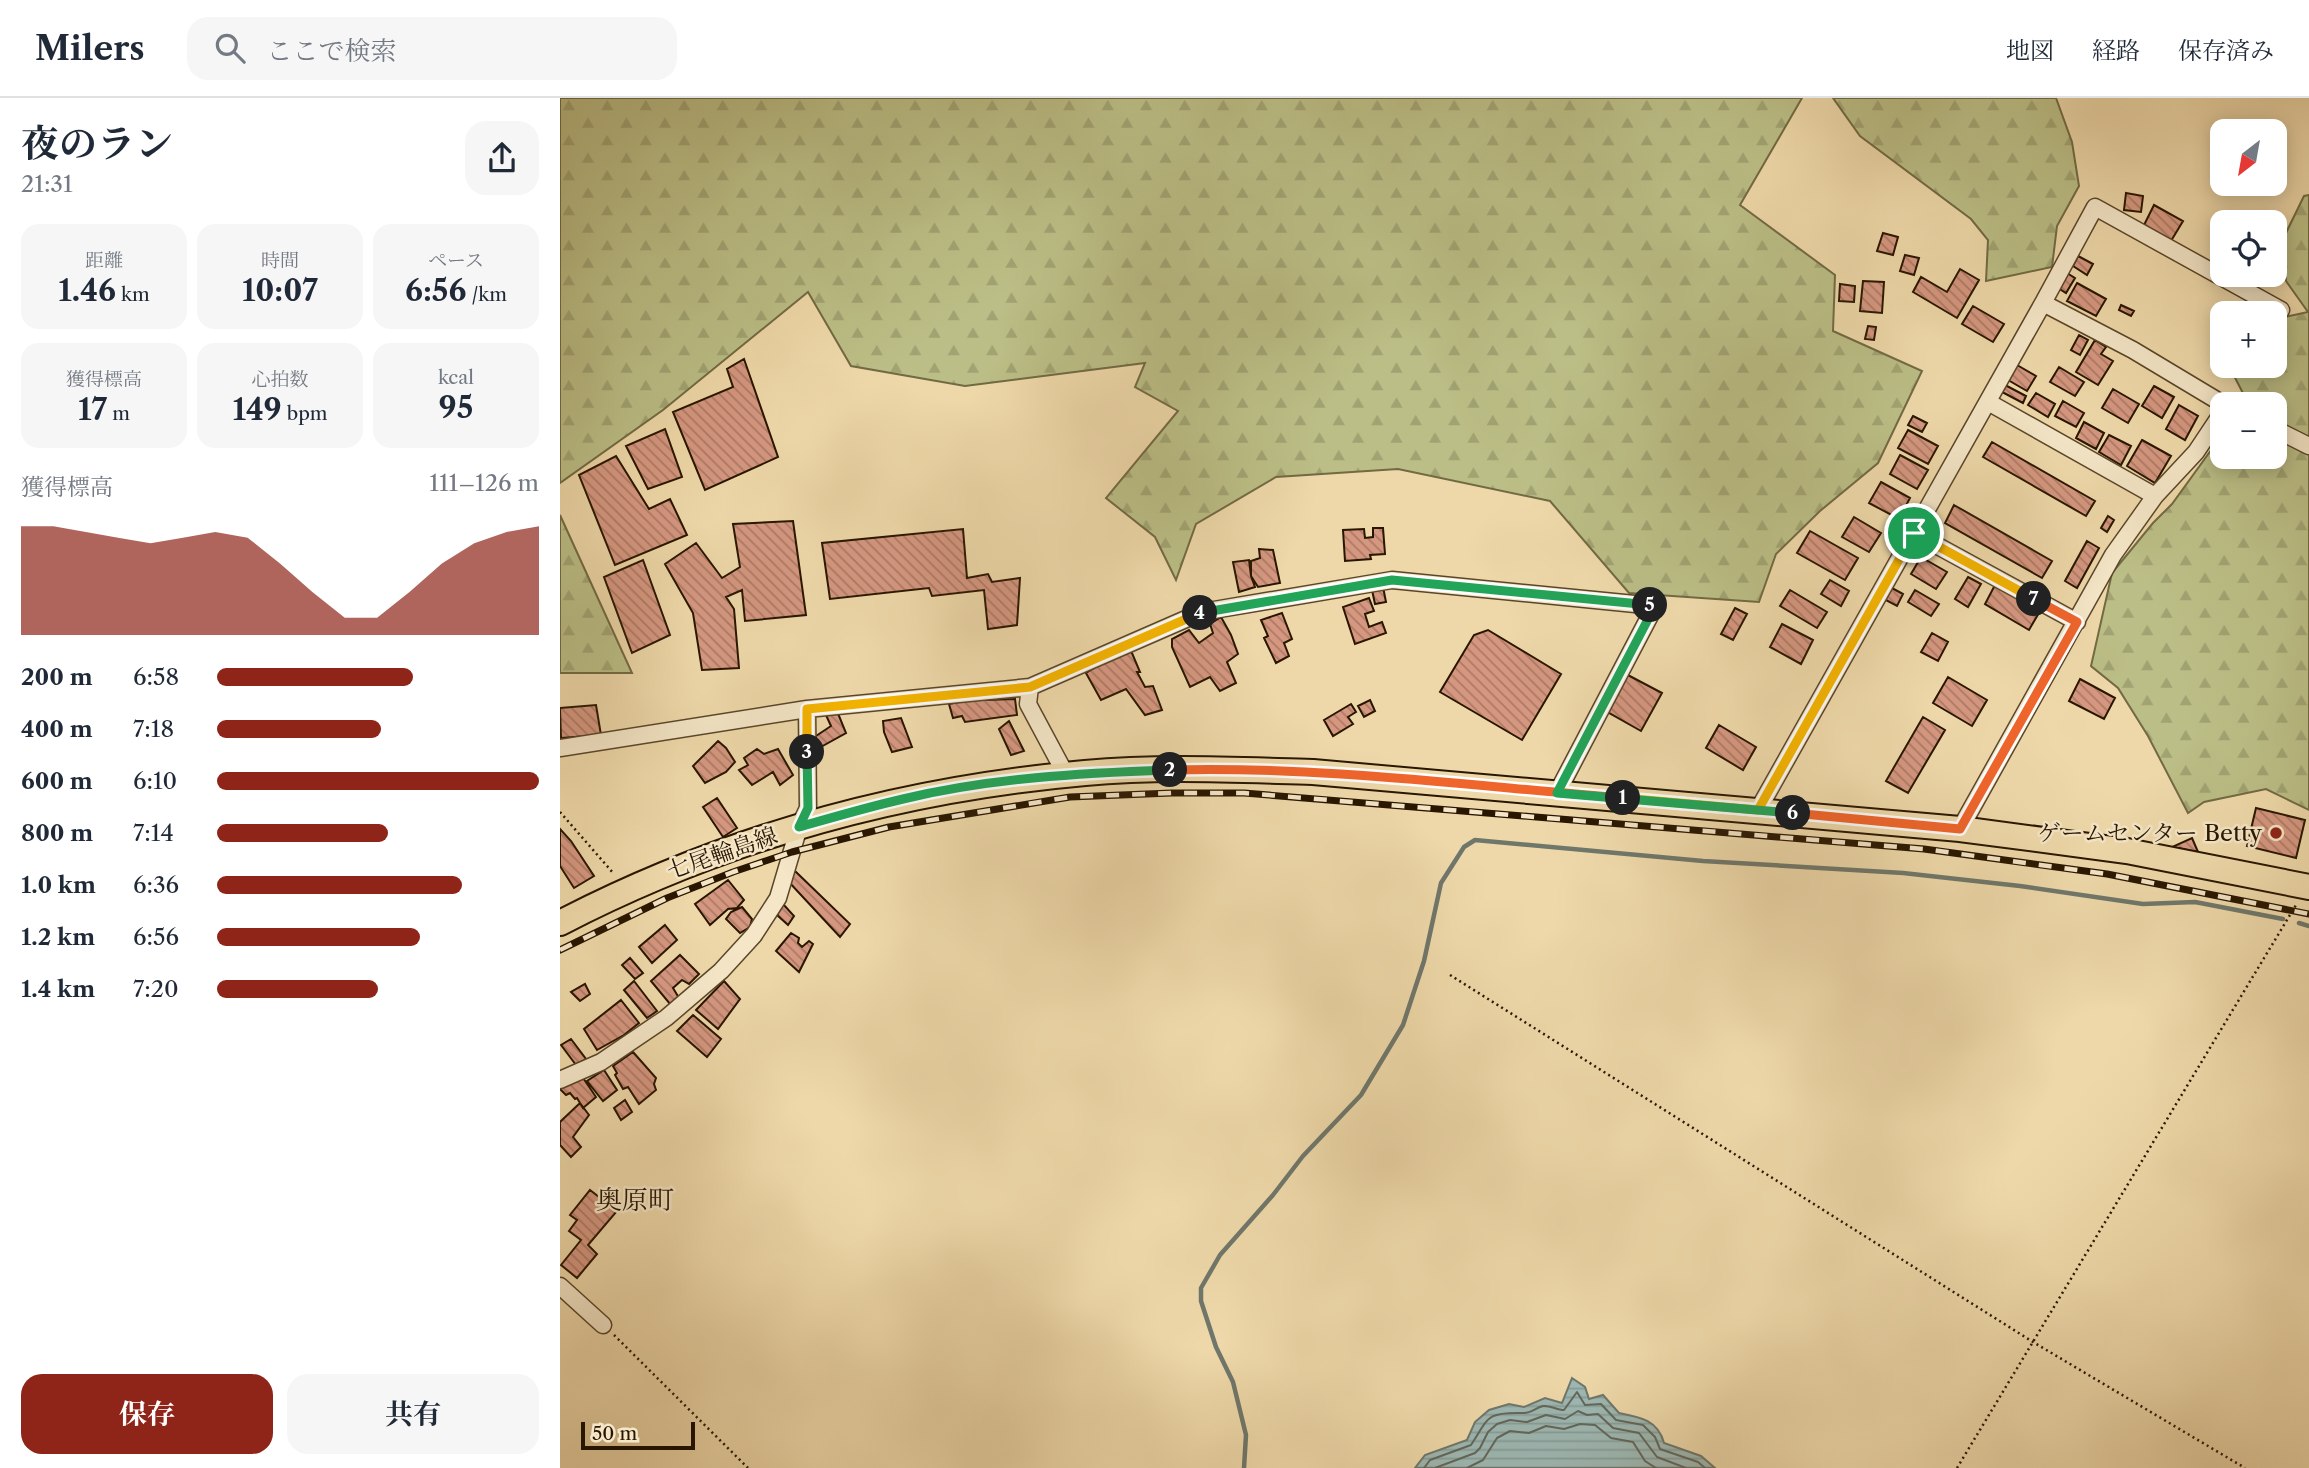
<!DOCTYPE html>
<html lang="ja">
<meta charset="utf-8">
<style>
body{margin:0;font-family:"Libre Caslon Text","Noto Serif JP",serif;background:#f6f6f7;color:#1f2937;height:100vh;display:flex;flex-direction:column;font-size:26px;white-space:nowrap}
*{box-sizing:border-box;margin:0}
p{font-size:23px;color:#747a83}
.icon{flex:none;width:38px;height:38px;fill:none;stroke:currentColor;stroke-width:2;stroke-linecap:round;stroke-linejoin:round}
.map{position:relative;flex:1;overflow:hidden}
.details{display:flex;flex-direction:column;background:#fff;width:560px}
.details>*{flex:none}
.needle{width:46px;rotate:211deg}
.fabs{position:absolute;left:1650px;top:21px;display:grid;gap:14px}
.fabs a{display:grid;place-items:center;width:77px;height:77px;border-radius:14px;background:#fff;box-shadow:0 4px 18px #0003;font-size:35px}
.scale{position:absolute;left:21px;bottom:18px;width:114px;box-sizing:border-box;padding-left:7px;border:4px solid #291600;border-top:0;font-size:19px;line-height:24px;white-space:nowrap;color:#291600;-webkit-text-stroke:5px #f4e6c7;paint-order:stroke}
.pin{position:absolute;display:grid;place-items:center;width:60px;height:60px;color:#fff;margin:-30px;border:4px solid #fff;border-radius:50%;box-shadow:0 2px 7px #0007}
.km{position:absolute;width:35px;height:35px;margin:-18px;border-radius:50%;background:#222;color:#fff;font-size:19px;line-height:35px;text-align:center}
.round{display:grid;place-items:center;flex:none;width:74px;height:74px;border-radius:21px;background:#f6f6f7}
.summary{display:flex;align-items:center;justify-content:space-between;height:119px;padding:0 21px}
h1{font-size:38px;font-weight:700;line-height:52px}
.stats{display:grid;grid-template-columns:repeat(3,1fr);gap:10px;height:119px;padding:7px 21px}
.stats div{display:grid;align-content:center;border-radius:18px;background:#f6f6f7;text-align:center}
.stats b{font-size:30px;font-weight:700}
.stats small{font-size:19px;font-weight:400}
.stats p{font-size:19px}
.chart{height:196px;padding:14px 21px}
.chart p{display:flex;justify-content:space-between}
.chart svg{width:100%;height:126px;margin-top:7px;fill:#8f2418;opacity:.7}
.button{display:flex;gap:14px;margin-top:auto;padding:14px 21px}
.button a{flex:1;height:80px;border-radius:21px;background:#8f2418;color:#fff;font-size:28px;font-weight:700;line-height:80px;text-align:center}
.button a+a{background:#f6f6f7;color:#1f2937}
ul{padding:0 21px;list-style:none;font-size:23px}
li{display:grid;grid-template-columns:112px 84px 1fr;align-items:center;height:52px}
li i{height:18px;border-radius:9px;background:#8f2418}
header{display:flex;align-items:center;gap:42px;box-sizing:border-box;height:98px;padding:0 35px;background:#fff;border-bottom:2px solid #e0e1e3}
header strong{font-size:33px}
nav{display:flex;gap:38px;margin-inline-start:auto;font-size:24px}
.search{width:490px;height:63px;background:#f6f6f7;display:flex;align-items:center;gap:18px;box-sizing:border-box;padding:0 24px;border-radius:21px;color:#747a83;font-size:26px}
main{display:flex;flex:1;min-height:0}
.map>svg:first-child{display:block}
</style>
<header>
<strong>Milers</strong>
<div class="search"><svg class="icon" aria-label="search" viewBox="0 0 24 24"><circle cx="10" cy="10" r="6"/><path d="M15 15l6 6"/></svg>ここで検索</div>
<nav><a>地図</a><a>経路</a><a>保存済み</a></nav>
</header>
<main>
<section class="details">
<div class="summary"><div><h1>夜のラン</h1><p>21:31</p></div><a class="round"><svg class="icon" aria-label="share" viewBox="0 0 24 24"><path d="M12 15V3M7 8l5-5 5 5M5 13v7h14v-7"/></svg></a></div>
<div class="stats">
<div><p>距離</p><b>1.46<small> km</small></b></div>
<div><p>時間</p><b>10:07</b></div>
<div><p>ペース</p><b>6:56<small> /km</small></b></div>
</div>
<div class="stats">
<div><p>獲得標高</p><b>17<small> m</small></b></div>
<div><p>心拍数</p><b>149<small> bpm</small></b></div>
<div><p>kcal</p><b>95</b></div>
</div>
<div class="chart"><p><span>獲得標高</span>111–126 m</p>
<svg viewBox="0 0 160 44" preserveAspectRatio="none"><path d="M0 44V6L10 6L20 8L30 10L40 12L50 10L60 8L70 10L80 19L90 29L100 38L110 38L120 29L130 19L140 12L150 8L160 6V44z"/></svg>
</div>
<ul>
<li><b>200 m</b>6:58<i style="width:61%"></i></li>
<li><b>400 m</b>7:18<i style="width:51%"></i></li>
<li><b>600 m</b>6:10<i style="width:100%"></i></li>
<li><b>800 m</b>7:14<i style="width:53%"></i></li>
<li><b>1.0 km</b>6:36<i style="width:76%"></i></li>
<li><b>1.2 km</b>6:56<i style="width:63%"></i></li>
<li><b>1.4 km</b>7:20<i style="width:50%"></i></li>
</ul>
<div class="button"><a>保存</a><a>共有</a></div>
</section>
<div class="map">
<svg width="1749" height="1370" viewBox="0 0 1749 1370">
<defs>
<pattern id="forest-firs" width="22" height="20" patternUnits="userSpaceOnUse" patternTransform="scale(1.75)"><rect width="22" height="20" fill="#bbbe86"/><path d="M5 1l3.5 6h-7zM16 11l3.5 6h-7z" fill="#a1a372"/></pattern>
<pattern id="water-rules" width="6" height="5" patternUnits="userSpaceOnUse" patternTransform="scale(1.75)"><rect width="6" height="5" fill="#9db8b3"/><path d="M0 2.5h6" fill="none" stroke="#879d98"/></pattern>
<pattern id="building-back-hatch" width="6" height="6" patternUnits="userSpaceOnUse" patternTransform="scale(1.75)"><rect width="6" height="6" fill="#d59780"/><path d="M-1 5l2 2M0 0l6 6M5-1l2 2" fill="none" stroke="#ad7a66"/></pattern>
</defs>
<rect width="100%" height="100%" fill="#eed8a9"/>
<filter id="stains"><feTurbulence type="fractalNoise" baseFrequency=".00286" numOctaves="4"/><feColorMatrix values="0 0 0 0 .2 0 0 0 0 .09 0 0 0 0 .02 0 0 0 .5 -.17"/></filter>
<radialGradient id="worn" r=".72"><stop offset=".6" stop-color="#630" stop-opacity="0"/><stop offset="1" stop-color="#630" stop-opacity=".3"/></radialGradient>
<!-- forest -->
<path fill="url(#forest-firs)" stroke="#726a43" stroke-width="2" d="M 0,0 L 1242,0 L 1180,107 L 1275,177 L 1273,233 L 1362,273 L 1318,365 L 1260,413 L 1216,456 L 1199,504 L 1069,495 L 990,403 L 838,371 L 716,379 L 636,426 L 616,482 L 595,439 L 546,400 L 618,313 L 575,289 L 585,265 L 405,288 L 291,268 L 248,194 L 103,312 L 0,385 Z
M 1273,0 L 1496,0 L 1512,44 L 1519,88 L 1497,128 L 1492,169 L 1426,183 L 1428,142 L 1411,121 L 1300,38 Z
M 1749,97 L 1749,712 L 1706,691 L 1644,704 L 1628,715 L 1588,638 L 1558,590 L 1531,568 L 1552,475 L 1593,425 L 1612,406 L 1662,337 L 1662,359 L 1715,359 L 1715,306 L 1685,306 L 1687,303 L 1670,270 L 1671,268 L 1715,268 L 1715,221 L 1748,214 L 1726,183 L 1723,141 L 1744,98 Z
M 0,417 L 72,575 L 0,575 Z"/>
<!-- water -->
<path fill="url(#water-rules)" stroke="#6f776b" stroke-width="2" d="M 1012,1280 L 1025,1289 L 1029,1301 L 1043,1297 L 1059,1315 C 1080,1319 1098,1322 1104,1345 L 1141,1358 L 1155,1370 L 855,1370 L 865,1357 L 907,1342 L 915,1324 L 929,1312 L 949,1306 L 964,1309 L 985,1300 L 1002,1305 Z"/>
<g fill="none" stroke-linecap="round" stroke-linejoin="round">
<!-- shore -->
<path stroke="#63675a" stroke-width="2" d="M 864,1370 L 870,1362 L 911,1347 C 929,1320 925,1314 962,1315 C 970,1316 975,1310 983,1308 C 990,1307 997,1312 1004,1312 L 1017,1294 L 1025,1307 L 1041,1306 L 1056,1322 L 1083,1327 L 1095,1339 L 1100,1351 L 1138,1364 L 1145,1370
M 875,1370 L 915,1355 L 920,1350 L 928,1334 L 937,1326 L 950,1322 L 967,1324 L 986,1317 L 1005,1321 L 1018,1313 L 1027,1317 L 1038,1316 L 1053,1330 L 1079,1335 L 1097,1359 L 1126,1370
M 907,1370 L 923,1362 L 937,1340 L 950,1333 L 969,1335 L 986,1328 L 1004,1331 L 1020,1326 L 1035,1327 L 1051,1340 L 1073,1344 L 1085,1363 L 1096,1370"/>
<!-- stream -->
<path stroke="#6f776b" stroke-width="4.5" d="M 1739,825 L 1749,828
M 684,1370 L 686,1337 L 673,1284 L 656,1249 L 641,1203 L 641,1190 L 660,1157 L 713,1097 L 743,1058 L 801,997 L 843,927 L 864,863 L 881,785 L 904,749 L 915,742 L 1143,763 L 1343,775 L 1460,788 L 1583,806 L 1635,804 L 1723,821"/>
</g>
<!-- building -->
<path fill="url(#building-back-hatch)" stroke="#291600" stroke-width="2" d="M 1566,95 L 1583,98 L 1581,114 L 1564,112 Z
M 1594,107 L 1623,123 L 1611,143 L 1584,127 Z
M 1323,135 L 1338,139 L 1333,157 L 1317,153 Z
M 1345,157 L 1359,160 L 1354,177 L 1340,173 Z
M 1518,158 L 1533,166 L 1527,177 L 1513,168 Z
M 1400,171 L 1419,182 L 1397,220 L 1353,194 L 1361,179 L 1387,194 Z
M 1507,175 L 1515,180 L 1506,195 L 1498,190 Z
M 1303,183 L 1324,184 L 1322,215 L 1300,213 Z
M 1517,185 L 1546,201 L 1536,218 L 1507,203 Z
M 1280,186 L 1295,188 L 1294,204 L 1279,203 Z
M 1561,207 L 1574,213 L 1571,218 L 1559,212 Z
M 1413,208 L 1444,226 L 1433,244 L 1402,226 Z
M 1308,228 L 1316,229 L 1314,242 L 1305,241 Z
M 1519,237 L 1528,242 L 1520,257 L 1511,252 Z
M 1535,242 L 1546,249 L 1541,256 L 1553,263 L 1538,287 L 1516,274 Z
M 184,261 L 218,359 L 145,392 L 113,314 L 173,289 L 167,271 Z
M 1457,267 L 1476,278 L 1467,293 L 1448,282 Z
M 1499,269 L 1524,284 L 1515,298 L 1490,284 Z
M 1445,287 L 1466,298 L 1463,305 L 1442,294 Z
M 1594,288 L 1614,299 L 1602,320 L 1582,308 Z
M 1553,291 L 1579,306 L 1568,325 L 1542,310 Z
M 1476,295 L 1495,306 L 1488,319 L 1468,307 Z
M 1503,303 L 1524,315 L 1516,329 L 1495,318 Z
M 1619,307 L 1638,318 L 1625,342 L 1606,331 Z
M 1353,318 L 1367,325 L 1362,334 L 1348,327 Z
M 1524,324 L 1544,335 L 1536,351 L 1516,340 Z
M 105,331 L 122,379 L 88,391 L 66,348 Z
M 1348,332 L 1378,348 L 1368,366 L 1338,350 Z
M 1549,337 L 1571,348 L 1561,367 L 1539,354 Z
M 1582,342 L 1611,358 L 1595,385 L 1567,368 Z
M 1432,344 L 1535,403 L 1526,418 L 1423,359 Z
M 1340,357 L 1368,372 L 1357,391 L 1330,376 Z
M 56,358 L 89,411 L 110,401 L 127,437 L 55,467 L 19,377 Z
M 1321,384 L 1350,400 L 1339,421 L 1309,405 Z
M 1394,407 L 1492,463 L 1482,480 L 1385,425 Z
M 1548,418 L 1554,422 L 1547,434 L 1541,430 Z
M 1294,419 L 1321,435 L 1309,454 L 1282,439 Z
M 233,423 L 246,517 L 185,523 L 182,492 L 166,499 L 174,511 L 179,570 L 142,572 L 133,515 L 105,466 L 136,445 L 162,480 L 180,469 L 173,426 Z
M 813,430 L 823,430 L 825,456 L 810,457 L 811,461 L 785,463 L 783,432 L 804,431 L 805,440 L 813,439 Z
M 403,431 L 407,480 L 428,476 L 432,484 L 460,480 L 457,527 L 428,531 L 424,492 L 372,498 L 369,490 L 270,501 L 262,445 Z
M 1250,433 L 1298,460 L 1285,482 L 1237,455 Z
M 1527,443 L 1539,450 L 1517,490 L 1505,483 Z
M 699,451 L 713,452 L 720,485 L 698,489 L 691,478 L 691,463 L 700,460 Z
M 1361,459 L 1387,474 L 1376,491 L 1351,476 Z
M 83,462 L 110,537 L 72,555 L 44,479 Z
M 689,462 L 691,478 L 695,489 L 679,494 L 673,464 Z
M 1408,479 L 1421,486 L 1408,509 L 1395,501 Z
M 1270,482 L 1289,493 L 1281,508 L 1261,496 Z
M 1435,487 L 1480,513 L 1469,532 L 1425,506 Z
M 823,489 L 826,504 L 815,506 L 812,492 Z
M 1330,489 L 1343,496 L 1337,508 L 1324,501 Z
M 1230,492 L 1267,514 L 1257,530 L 1220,508 Z
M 1355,492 L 1379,506 L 1371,518 L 1348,504 Z
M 809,500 L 814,513 L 805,516 L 809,529 L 822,524 L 826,535 L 795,546 L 783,509 Z
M 1175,510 L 1187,516 L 1173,542 L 1161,536 Z
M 722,515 L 732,541 L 724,545 L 729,558 L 716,565 L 704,540 L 708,538 L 701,522 Z
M 661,519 L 671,537 L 678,556 L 667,564 L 676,585 L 660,593 L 650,579 L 630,589 L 612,549 L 612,541 L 629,532 L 639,545 L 653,535 L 650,526 Z
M 1222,526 L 1253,542 L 1241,566 L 1210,549 Z
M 928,532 L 1001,576 L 962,642 L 880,594 L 914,537 Z
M 1372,535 L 1388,544 L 1378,563 L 1361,554 Z
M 569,548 L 580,574 L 577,574 L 585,589 L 593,588 L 602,612 L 585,617 L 566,591 L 541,602 L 526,575 Z
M 1064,575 L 1102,595 L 1081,633 L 1044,612 Z
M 1388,579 L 1427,602 L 1412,628 L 1373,605 Z
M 1520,581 L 1555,600 L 1544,621 L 1509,603 Z
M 424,599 L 426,602 L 455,601 L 457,617 L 405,624 L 402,618 L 393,620 L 389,606 Z
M 810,602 L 815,613 L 804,619 L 798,608 Z
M 791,606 L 796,614 L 788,619 L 793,626 L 773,638 L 764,622 Z
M 36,607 L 41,637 L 1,640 L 0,610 Z
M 277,613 L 286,635 L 259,650 L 253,640 L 271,628 L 265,615 Z
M 1363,619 L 1385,632 L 1348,695 L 1326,683 Z
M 341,620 L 352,649 L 332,654 L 324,634 L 323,623 Z
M 449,623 L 464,653 L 451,657 L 439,631 Z
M 1159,627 L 1196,649 L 1183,672 L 1146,650 Z
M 158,643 L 166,650 L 175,664 L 166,674 L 145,685 L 133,668 Z
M 197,651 L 204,656 L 218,651 L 233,677 L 220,687 L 213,674 L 192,687 L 179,672 L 188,667 L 184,660 Z
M 157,700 L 177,730 L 163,739 L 143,709 Z
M 1696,710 L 1745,722 L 1736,760 L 1687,748 Z
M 0,731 L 11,743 L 34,778 L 14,790 L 0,768 Z
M 1632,740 L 1638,754 L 1612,749 Z
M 235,773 L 290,826 L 280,839 L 227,782 Z
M 168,782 L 184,802 L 177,810 L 168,811 L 150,827 L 135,806 Z
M 223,806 L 234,818 L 228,827 L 217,817 Z
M 182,809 L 192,821 L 190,829 L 180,835 L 166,821 L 171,814 Z
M 105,827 L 117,842 L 92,865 L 79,849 Z
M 231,835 L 239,840 L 238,845 L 242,849 L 249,843 L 253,846 L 239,874 L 216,853 Z
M 120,857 L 139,876 L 129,886 L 122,882 L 113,890 L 119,900 L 110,906 L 91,883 Z
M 70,860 L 83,875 L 75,881 L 62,867 Z
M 74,883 L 97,913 L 87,920 L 64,892 Z
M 164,883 L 180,901 L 158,931 L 136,912 Z
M 25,886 L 30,896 L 20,903 L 11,894 Z
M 61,902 L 79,925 L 64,937 L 37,952 L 24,931 Z
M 133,917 L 161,941 L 147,959 L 117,933 Z
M 11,941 L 26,961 L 16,967 L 1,947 Z
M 73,954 L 96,980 L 94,986 L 96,992 L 79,1006 L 68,989 L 63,991 L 55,977 L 57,975 L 53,968 Z
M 44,972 L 57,992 L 43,1003 L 27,983 Z
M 19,974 L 36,999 L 23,1010 L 17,1000 L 15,1001 L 10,995 L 6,997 L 0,991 L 0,986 Z
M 65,1002 L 72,1014 L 61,1022 L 54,1010 Z
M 20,1005 L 29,1017 L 13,1039 L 21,1049 L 11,1059 L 0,1047 L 0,1024 Z
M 30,1092 L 57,1113 L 28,1147 L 37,1156 L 17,1180 L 1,1167 L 21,1142 L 9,1133 L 17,1122 L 10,1117 Z"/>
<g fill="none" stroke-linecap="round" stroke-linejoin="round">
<defs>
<path id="minor" d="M 1483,205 L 1535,109 L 1721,212
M 1428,304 L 1595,398
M 1715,331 L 1749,348
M 1354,435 L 1517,524
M 470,589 L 468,606 L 506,677
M 0,650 L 247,611 L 470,589 L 642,514 L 832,482 L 1095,508 L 997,695
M 1198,712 L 1483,205 L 1573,252 L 1663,306
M 1400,731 L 1553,457 L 1595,398 L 1636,354 L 1662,315
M 0,982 L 41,964 L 106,920 L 161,873 L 194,837 L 218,800 L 239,729 L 248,710 L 247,611
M 0,1188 L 43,1227"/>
<path id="primary" d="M 0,825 C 164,740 342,691 525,675 C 601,668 677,672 753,674 L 1400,731 L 1567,753 L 1749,789"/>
</defs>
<!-- minor casing -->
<use href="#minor" stroke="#5a462a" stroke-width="19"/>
<!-- primary casing -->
<use href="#primary" stroke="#291600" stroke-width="28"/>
<!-- path -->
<path stroke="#291600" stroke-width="2.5" stroke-dasharray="2 3.5" stroke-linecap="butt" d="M 0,714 L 54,776
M 890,877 L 1473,1244 L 1685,1370
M 54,1237 L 188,1370
M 1397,1370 L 1736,807"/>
<!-- minor -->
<use href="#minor" stroke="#f4e6c7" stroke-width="16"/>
<!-- primary -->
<use href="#primary" stroke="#eed8a9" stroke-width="24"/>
<defs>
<path id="rail" d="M 0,852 L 107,800 L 173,774 L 232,754 L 329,729 L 510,699 L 612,695 L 684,695 L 1364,751 L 1547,776 L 1749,816"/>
</defs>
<!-- rail casing -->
<use href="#rail" stroke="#291600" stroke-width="7"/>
<!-- rail -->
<use href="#rail" stroke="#f4e6c7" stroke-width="4.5" stroke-dasharray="13" stroke-linecap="butt"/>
</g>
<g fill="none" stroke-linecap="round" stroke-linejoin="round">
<defs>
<path id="split-1" d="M 1063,700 L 1198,712 L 1354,435"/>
<path id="split-2" d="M 610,672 C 761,668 913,688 1063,700"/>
<path id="split-3" d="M 247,654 L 248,710 L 239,729 C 274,719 308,709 343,701 C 430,680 521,675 610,672"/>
<path id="split-4" d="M 247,654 L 247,611 L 470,589 L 640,515"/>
<path id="split-5" d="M 640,515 L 832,482 L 1090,507"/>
<path id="split-6" d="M 1090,507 L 1095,508 L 997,695 L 1233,715"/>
<path id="split-7" d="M 1233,715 L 1400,731 L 1517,524 L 1474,501"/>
<path id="split-8" d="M 1354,435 L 1474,501"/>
</defs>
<!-- split-1 casing -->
<use href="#split-1" stroke="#fff" stroke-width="14"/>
<!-- split-2 casing -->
<use href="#split-2" stroke="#fff" stroke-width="14"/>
<!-- split-3 casing -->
<use href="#split-3" stroke="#fff" stroke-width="14"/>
<!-- split-4 casing -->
<use href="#split-4" stroke="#fff" stroke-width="14"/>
<!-- split-5 casing -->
<use href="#split-5" stroke="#fff" stroke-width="14"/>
<!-- split-6 casing -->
<use href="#split-6" stroke="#fff" stroke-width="14"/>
<!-- split-7 casing -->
<use href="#split-7" stroke="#fff" stroke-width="14"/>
<!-- split-8 casing -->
<use href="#split-8" stroke="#fff" stroke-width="14"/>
<!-- split-1 -->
<use href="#split-1" stroke="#f5b400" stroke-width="9"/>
<!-- split-2 -->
<use href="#split-2" stroke="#f0652b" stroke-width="9"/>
<!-- split-3 -->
<use href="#split-3" stroke="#22a559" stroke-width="9"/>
<!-- split-4 -->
<use href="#split-4" stroke="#f5b400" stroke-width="9"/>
<!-- split-5 -->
<use href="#split-5" stroke="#22a559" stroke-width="9"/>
<!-- split-6 -->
<use href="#split-6" stroke="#22a559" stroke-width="9"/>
<!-- split-7 -->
<use href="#split-7" stroke="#f0652b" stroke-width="9"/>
<!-- split-8 -->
<use href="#split-8" stroke="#f5b400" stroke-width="9"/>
</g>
<!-- markers -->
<circle fill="#8f2418" stroke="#f4e6c7" stroke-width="2.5" cx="1716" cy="735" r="7"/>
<g text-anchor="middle" stroke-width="5" stroke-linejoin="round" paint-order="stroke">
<!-- poi labels -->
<g font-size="23" fill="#291600" stroke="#f4e6c7" text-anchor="end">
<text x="1702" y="743">ゲームセンター Betty</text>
</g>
<!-- street labels -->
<g font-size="23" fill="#291600" stroke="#f4e6c7">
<text transform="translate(162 755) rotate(-19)" y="8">七尾輪島線</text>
</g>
<!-- quarter labels -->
<g font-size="26" fill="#291600" stroke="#f4e6c7">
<text x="75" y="1111">奥原町</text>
</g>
</g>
<rect width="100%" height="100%" filter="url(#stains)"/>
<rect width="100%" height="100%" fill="url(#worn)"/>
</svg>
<div class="fabs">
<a><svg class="needle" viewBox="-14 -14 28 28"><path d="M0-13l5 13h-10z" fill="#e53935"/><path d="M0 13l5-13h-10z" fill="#747a83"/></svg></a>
<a><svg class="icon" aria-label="locate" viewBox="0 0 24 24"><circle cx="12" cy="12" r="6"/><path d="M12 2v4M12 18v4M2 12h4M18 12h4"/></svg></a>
<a>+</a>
<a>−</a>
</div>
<div class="scale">50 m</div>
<div class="pin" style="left:1354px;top:435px;background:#1e9e55"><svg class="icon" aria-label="arrive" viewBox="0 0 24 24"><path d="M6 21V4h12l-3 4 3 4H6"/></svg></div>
<b class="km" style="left:1063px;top:700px">1</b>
<b class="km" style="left:610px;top:672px">2</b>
<b class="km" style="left:247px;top:654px">3</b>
<b class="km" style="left:640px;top:515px">4</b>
<b class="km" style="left:1090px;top:507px">5</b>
<b class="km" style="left:1233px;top:715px">6</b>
<b class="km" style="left:1474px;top:501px">7</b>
</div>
</main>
